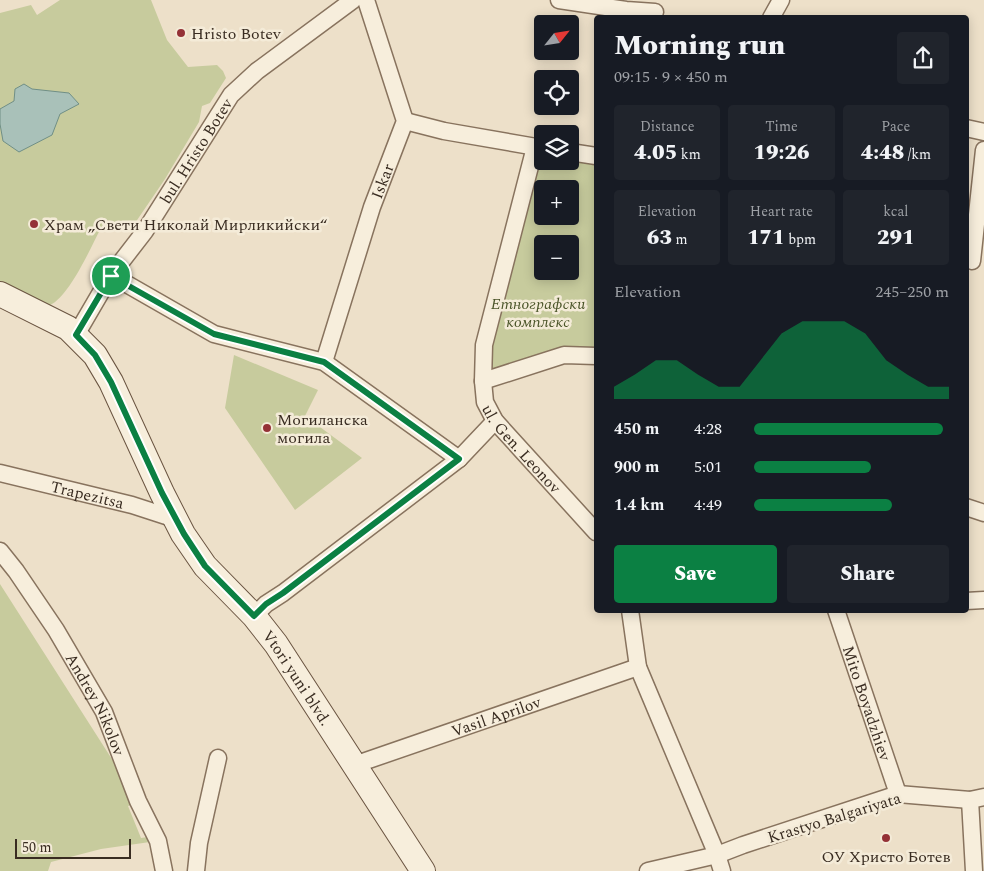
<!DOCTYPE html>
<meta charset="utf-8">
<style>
body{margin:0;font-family:Spectral,serif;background:#20242c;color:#f1f3f6;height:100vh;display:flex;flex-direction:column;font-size:19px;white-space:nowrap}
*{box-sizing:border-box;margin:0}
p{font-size:16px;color:#9ea1a6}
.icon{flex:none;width:28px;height:28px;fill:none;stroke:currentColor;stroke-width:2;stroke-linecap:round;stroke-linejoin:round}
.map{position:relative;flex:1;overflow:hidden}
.panel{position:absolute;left:594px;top:15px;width:375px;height:598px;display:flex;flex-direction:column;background:#171b24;border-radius:5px;box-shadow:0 2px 12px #0003}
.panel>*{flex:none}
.needle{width:32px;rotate:60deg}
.controls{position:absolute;left:534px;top:15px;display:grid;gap:10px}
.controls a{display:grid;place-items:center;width:45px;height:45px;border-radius:5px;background:#171b24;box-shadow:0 2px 12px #0003;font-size:25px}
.scale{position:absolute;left:15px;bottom:12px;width:116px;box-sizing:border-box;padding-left:5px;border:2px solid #392c21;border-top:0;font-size:14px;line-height:18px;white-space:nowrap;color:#392c21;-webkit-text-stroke:4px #f4ebd8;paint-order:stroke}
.pin{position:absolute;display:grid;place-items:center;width:42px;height:42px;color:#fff;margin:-21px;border:2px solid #fff;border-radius:50%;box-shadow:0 1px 5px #0007}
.round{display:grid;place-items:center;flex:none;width:52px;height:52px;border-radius:5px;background:#20242c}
.head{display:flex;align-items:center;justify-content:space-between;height:85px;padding:0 20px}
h1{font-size:28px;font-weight:800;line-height:38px}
.metrics{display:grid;grid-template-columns:repeat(3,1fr);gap:8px;height:85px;padding:5px 20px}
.metrics div{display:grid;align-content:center;border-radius:5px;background:#20242c;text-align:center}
.metrics b{font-size:21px;font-weight:800}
.metrics small{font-size:14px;font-weight:400}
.metrics p{font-size:14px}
.chart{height:140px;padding:10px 20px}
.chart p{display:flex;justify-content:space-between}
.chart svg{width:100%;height:90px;margin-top:5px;fill:#0b8043;opacity:.7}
.action{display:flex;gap:10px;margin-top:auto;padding:10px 20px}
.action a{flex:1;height:58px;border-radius:5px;background:#0b8043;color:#fff;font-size:20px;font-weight:800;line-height:58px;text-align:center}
.action a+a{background:#20242c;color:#f1f3f6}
ul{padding:0 20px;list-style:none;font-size:16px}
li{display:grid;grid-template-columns:80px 60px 1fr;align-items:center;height:38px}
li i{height:12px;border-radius:6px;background:#0b8043}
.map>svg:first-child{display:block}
</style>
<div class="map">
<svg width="984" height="871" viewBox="0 0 984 871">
<rect width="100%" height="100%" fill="#ede0c9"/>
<!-- green -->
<path fill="#c7cb9d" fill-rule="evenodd" d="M 60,0 L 151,0 L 167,40 L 188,67 L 217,65 L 223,71 L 226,78 L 210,103 L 202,106 L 199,122 L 165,179 L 131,229 L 101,228 C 91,247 69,297 50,305 L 42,303 L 0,281 L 0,13 L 31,5 L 37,15 Z
M 538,157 L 542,158 L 542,161 L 570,161 L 596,165 L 596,355 L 492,371 L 484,358 ZM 542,189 L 570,189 L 570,216 L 542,216 ZM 542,244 L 570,244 L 570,271 L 542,271 Z
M 234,355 L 318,390 L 305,416 L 362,458 L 295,510 L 225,408 Z
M 0,584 L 124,778 L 138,803 L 128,806 L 141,838 L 148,837 L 150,842 L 101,849 L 51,862 L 48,871 L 0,871 Z"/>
<!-- water -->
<path fill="#a9c1b9" stroke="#708f86" d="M 24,84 L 32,89 L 69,93 L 79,104 L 60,114 L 52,135 L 19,152 L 3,141 L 0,124 L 0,109 L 14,101 L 15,89 Z"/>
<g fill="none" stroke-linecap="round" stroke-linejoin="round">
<defs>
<g id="street">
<path d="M 559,0 L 626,10 L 655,12"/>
<path d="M 771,18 L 781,0"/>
<path d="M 405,121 L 444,131 L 542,148"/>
<path d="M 966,128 L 984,132"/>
<path id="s1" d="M 535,147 L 484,345 L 483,381 L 485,402 L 495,421 L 596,532"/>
<path d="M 570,152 L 596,156"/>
<path d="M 972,261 L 984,150"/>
<path d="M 111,275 L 214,334 L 324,362 L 459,459"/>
<path id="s2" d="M 76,335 L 111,275 L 145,231 L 231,95 L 257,71 L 353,0"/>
<path id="s3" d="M 324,362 L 372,207 L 405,121 L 366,0"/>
<path d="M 483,381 L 564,355 L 596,356"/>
<path id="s4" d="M 0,473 L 132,505 L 175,519"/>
<path d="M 966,507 L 984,513"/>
<path id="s5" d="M 0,551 L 16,571 L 56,630 L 104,712 L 138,801 L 158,841 L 164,871"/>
<path d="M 966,601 L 984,600"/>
<path d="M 630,610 L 638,667 L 717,855 L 722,871"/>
<path id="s6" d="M 836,610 L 898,794"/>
<path d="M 254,616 L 266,604 L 283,593 L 459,459 L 495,421"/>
<path id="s7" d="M 354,765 L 638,667"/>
<path d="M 970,800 L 974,871"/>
<path d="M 196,871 L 199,843 L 218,758"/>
<path d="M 648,871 L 717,855 L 743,845 L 898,794 L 970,800 L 984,797"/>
</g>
<g id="secondary">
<path id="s8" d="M 0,294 L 68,328 L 95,355 L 111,382 L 162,493 L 183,534 L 205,566 L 254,616 L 276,644 L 423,871"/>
</g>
</defs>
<!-- street casing -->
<use href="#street" stroke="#88735e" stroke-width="19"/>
<!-- secondary casing -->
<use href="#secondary" stroke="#6a5441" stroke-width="26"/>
<!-- street -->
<use href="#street" stroke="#f7eedc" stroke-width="16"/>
<!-- secondary -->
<use href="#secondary" stroke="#f7eedc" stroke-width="24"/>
</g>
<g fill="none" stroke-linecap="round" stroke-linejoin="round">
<defs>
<path id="route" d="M 111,276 L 214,334 L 324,362 L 459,459 L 283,593 L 266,604 L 254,616 L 205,566 L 184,534 L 162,493 L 111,382 L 95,355 L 76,335 Z"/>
</defs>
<!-- route casing -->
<use href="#route" stroke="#fff" stroke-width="10"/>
<!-- route -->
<use href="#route" stroke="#0b8043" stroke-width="6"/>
</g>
<!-- markers -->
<g fill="#943136" stroke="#f4ebd8" stroke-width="2">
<circle cx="181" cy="33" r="5"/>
<circle cx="34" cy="224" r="5"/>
<circle cx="267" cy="428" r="5"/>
<circle cx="886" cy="838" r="5"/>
</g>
<g text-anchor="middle" stroke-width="5" stroke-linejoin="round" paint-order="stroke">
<!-- poi labels -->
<g font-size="16" fill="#392c21" stroke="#f4ebd8" text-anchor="start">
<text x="191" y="39">Hristo Botev</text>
<text x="44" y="230">Храм „Свети Николай Мирликийски“</text>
<text x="277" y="425">Могиланска<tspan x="277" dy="18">могила</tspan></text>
<text x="886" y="862" text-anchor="middle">ОУ Христо Ботев</text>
</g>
<!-- street labels -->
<g font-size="16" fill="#392c21" stroke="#f4ebd8">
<text dy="6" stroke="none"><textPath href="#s2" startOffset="220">bul. Hristo Botev</textPath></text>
<text dy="6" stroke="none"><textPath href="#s3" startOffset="190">Iskar</textPath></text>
<text dy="6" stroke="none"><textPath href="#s1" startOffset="321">ul. Gen. Leonov</textPath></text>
<text dy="6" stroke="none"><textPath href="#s4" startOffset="90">Trapezitsa</textPath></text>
<text dy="6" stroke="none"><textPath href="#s8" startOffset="498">Vtori yuni blvd.</textPath></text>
<text dy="6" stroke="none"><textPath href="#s6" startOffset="98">Mito Boyadzhiev</textPath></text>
<text dy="6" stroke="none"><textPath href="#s5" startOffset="181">Andrey Nikolov</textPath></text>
<text dy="6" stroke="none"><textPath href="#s7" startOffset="150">Vasil Aprilov</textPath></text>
<text transform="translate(834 817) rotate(-17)" y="6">Krastyo Balgariyata</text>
</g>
<!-- park labels -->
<g font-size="16" font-style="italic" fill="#4b5529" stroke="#f4ebd8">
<text x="538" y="309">Етнографски<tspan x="538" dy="18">комплекс</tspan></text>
</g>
</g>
</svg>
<div class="controls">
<a><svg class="needle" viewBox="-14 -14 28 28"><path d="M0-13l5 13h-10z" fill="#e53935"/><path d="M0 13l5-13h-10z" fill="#9ea1a6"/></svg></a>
<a><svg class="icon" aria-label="locate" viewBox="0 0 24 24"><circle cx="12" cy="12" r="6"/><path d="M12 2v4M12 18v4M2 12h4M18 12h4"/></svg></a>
<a><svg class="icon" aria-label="layers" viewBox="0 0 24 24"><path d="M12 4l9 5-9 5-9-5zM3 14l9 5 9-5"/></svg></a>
<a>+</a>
<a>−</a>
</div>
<div class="scale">50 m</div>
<div class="pin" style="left:111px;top:276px;background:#1e9e55"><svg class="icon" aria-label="arrive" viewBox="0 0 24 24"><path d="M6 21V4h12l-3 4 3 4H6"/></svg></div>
<section class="panel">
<div class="head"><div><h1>Morning run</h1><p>09:15 · 9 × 450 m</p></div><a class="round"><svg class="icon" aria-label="share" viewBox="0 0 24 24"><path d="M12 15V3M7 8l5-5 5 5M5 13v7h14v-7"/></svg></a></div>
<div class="metrics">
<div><p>Distance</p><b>4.05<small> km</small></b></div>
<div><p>Time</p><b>19:26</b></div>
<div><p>Pace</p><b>4:48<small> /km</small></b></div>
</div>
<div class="metrics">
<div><p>Elevation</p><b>63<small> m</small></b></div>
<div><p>Heart rate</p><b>171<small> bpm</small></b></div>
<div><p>kcal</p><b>291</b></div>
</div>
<div class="chart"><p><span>Elevation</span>245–250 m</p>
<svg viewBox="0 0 160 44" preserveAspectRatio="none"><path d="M0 44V38L10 32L20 25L30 25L40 32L50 38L60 38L70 25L80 12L90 6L100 6L110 6L120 12L130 25L140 32L150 38L160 38V44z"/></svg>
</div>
<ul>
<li><b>450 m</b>4:28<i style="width:97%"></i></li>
<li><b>900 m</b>5:01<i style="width:60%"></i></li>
<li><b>1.4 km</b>4:49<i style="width:71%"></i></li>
</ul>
<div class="action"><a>Save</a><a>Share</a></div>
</section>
</div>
